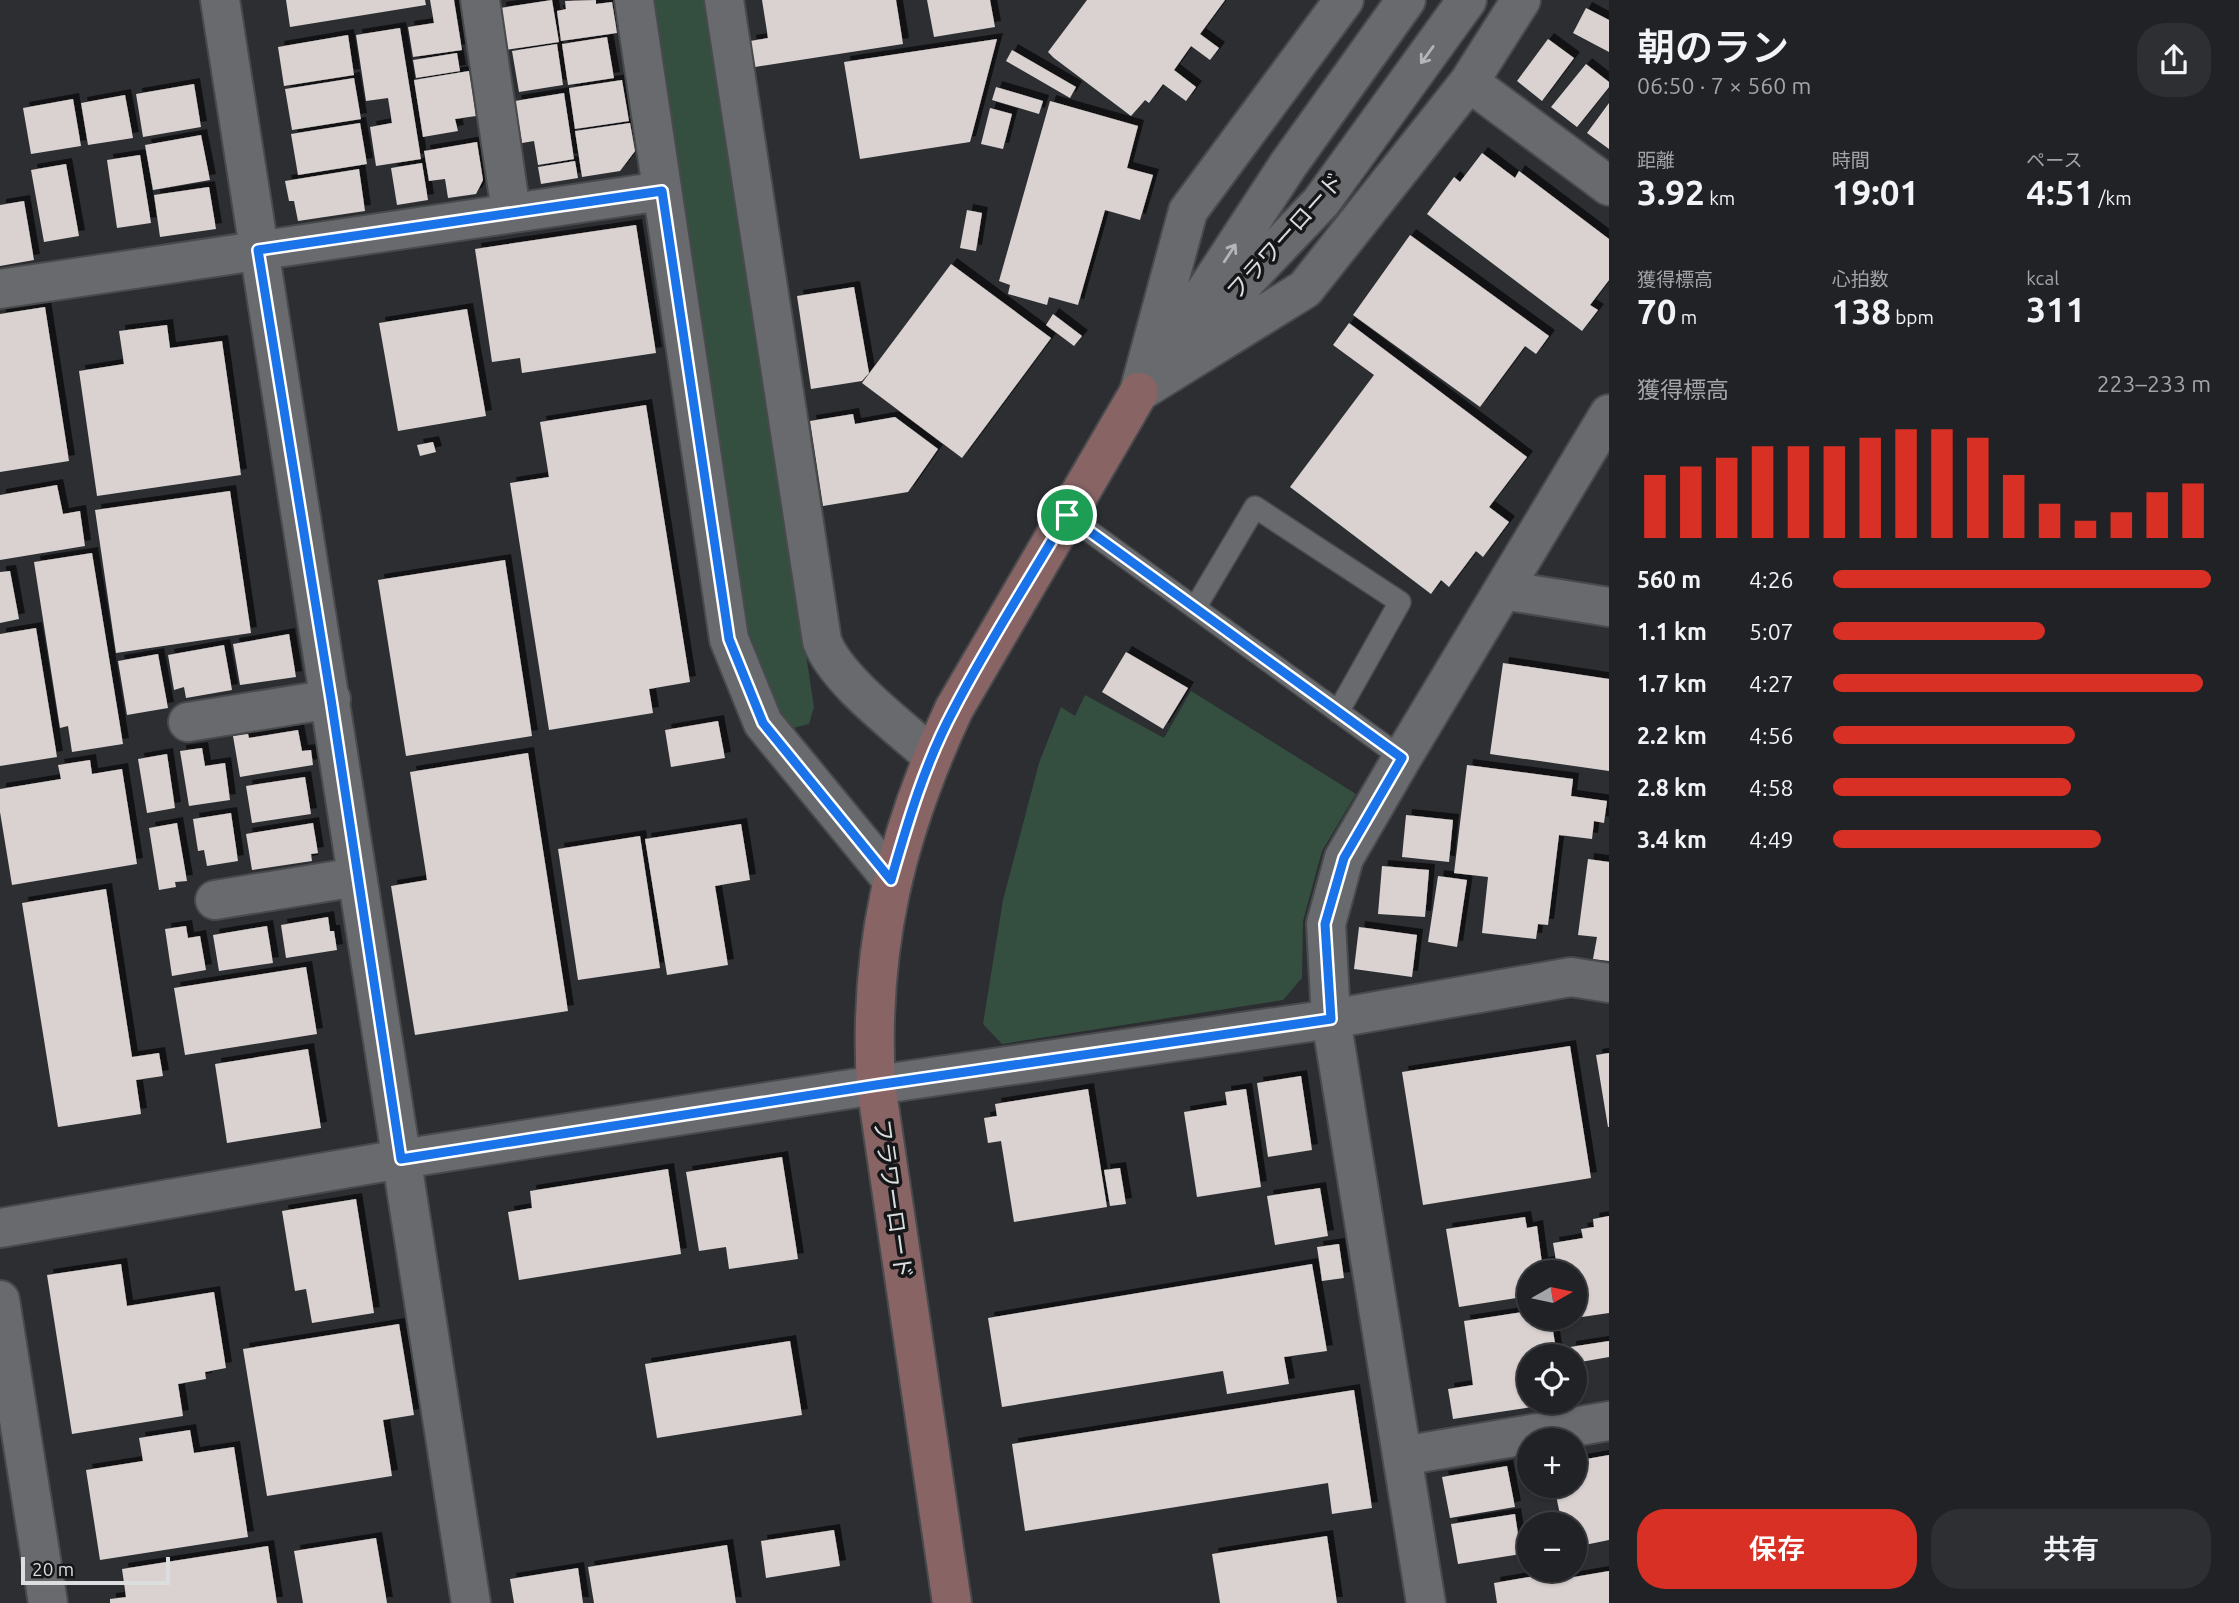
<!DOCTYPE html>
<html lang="ja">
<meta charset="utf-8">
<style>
body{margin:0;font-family:Ubuntu,"Noto Sans JP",sans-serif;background:#2d2f32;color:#f1f3f6;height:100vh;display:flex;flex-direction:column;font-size:26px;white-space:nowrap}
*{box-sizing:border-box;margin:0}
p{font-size:23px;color:#a2a4a7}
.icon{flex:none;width:38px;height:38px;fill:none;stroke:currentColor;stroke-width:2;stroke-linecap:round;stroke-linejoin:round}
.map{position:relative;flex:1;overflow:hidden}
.details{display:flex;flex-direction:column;background:#212226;width:630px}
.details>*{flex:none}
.needle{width:46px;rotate:81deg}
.tools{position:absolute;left:1517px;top:1260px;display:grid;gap:14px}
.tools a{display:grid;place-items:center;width:70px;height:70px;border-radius:50%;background:#212226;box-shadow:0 2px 5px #0004,0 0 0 2px #3e3f43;font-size:35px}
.scale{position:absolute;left:21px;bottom:18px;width:149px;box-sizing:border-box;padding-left:7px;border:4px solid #dcdddf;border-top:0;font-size:19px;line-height:24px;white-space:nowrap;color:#dcdddf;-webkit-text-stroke:5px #151618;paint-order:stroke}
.pin{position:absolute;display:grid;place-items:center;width:60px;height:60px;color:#fff;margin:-30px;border:4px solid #fff;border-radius:50%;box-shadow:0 2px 7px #0007}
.round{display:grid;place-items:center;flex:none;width:74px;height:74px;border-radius:28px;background:#2d2f32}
.headline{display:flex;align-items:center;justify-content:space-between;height:119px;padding:0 28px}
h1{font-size:38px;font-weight:600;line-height:52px}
.stats{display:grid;grid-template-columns:repeat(3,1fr);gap:10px;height:119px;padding:7px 28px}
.stats div{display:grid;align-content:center}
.stats b{font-size:35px;font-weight:600}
.stats small{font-size:19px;font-weight:400}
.stats p{font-size:19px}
.chart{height:196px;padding:14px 28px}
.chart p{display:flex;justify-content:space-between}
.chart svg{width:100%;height:126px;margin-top:7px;stroke:#d93025;stroke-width:6}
.primary-button{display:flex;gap:14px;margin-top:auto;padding:14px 28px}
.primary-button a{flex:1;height:80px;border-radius:28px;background:#d93025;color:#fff;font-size:28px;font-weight:600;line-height:80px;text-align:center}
.primary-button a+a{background:#2d2f32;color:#f1f3f6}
ul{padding:0 28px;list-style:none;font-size:23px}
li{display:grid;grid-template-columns:112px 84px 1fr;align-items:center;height:52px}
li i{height:18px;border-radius:9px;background:#d93025}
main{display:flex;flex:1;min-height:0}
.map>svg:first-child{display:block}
</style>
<main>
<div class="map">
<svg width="1609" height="1603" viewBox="0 0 1609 1603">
<defs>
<filter id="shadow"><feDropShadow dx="6" dy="-6" stdDeviation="0" flood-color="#0009"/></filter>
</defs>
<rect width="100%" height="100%" fill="#2c2e32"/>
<!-- green -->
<path fill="#344f3f" d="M 650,0 L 706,0 L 814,707 L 809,724 L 793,728 L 782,721 L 744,619 Z
M 1191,691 L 1356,794 L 1322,851 L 1303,921 L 1302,978 L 1283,1000 L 1002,1044 L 983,1024 L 1003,900 L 1039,763 L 1061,707 L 1075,716 L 1085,695 L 1164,738 Z"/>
<!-- building -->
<path fill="#d9d2d1" filter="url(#shadow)" d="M 286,0 L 425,0 L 426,5 L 290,27 Z
M 430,0 L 454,0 L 462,50 L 413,57 L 408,27 L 434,23 Z
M 552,0 L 559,42 L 505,50 L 500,8 Z
M 596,0 L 596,4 L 612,2 L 617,33 L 561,41 L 557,11 L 566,9 L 565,1 Z
M 762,0 L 896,0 L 903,44 L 755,67 L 750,41 L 768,38 Z
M 927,0 L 990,0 L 995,27 L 934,37 Z
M 1087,0 L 1225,0 L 1200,34 L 1219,48 L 1210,60 L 1191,46 L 1174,70 L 1196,87 L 1186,101 L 1163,84 L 1149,103 L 1145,100 L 1131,116 L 1054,58 L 1048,52 Z
M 1586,8 L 1609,20 L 1609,52 L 1573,33 Z
M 400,28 L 421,159 L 376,166 L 370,127 L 392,123 L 388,98 L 366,101 L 356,35 Z
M 348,35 L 354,75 L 284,86 L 278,47 Z
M 607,37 L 614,78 L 568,85 L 562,44 Z
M 997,39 L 970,142 L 860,159 L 844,62 Z
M 1548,39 L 1574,58 L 1542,101 L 1517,81 Z
M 557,44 L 563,85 L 519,92 L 512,51 Z
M 1012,50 L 1076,87 L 1070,98 L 1006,61 Z
M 457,53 L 460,71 L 416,78 L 413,60 Z
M 1586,64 L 1609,82 L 1609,87 L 1577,127 L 1551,107 Z
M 469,71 L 476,116 L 455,119 L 458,131 L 423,137 L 414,80 Z
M 354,78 L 361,119 L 292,130 L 285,89 Z
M 622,80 L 629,121 L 575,129 L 569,88 Z
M 194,84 L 201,127 L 143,137 L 136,94 Z
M 996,87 L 1043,101 L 1039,114 L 992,100 Z
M 564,93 L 574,159 L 538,165 L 534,141 L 522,143 L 515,101 Z
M 125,95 L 133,138 L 88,145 L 81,103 Z
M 73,99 L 81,146 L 31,154 L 23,108 Z
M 1050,101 L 1138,126 L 1127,168 L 1153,175 L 1140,220 L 1105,210 L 1078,305 L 1049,297 L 1047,305 L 1008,294 L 1010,285 L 999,281 Z
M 1609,103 L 1609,149 L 1587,133 Z
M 990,108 L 1012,114 L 1003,149 L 981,144 Z
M 360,123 L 367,164 L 298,175 L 291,134 Z
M 630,123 L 635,151 L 620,171 L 582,177 L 575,131 Z
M 201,135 L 210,180 L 153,190 L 145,145 Z
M 477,142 L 483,180 L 476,194 L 448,198 L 445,179 L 429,181 L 424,151 Z
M 1482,153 L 1515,178 L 1519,171 L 1609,239 L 1609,280 L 1590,305 L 1598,310 L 1582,331 L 1427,214 L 1454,177 L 1460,182 Z
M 140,155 L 151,223 L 117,228 L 107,160 Z
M 575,161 L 578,178 L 541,184 L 538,167 Z
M 422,163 L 428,200 L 397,205 L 391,168 Z
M 66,164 L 79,236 L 44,242 L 31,170 Z
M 359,169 L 365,211 L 298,221 L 294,201 L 289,201 L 285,181 Z
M 209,187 L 216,229 L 160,237 L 154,195 Z
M 24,201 L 34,260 L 0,266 L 0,205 Z
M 967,210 L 982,213 L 976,251 L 960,248 Z
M 636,225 L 656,353 L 522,373 L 520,358 L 492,362 L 475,249 Z
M 1410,235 L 1549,336 L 1536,354 L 1525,346 L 1480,407 L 1353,315 Z
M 951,264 L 1051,338 L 962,458 L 862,383 Z
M 854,287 L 869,373 L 862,381 L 811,389 L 797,296 Z
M 45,307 L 69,461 L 0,472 L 0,314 Z
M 467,309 L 486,416 L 398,431 L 379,323 Z
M 1053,314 L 1082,336 L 1074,346 L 1046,325 Z
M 1349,323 L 1527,457 L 1489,507 L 1509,522 L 1483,557 L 1476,551 L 1449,587 L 1441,580 L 1431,594 L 1290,487 L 1374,375 L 1333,345 Z
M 167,325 L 170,348 L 222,341 L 241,475 L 97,496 L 79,371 L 124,364 L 119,331 Z
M 646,405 L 690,682 L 649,689 L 653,713 L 549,730 L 510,483 L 549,477 L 540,422 Z
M 853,414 L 855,424 L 895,417 L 938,449 L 908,492 L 823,506 L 810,421 Z
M 433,442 L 436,452 L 420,456 L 417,445 Z
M 57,485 L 63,514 L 80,511 L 85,546 L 0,560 L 0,495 Z
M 230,491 L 251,633 L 116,653 L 95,510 Z
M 92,553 L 123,744 L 72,752 L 68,726 L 60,728 L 34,562 Z
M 505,560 L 532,736 L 406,756 L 378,580 Z
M 10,571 L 19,619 L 0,623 L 0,572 Z
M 36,628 L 57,757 L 0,766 L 0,634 Z
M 289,634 L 296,677 L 240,685 L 233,644 Z
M 224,645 L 232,690 L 186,698 L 184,687 L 174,690 L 168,655 Z
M 1126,652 L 1188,688 L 1163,729 L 1102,692 Z
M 158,654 L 168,708 L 127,715 L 118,661 Z
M 1503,663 L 1609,679 L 1609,771 L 1490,754 Z
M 718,721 L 725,758 L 671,767 L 665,730 Z
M 298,730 L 302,751 L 311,750 L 313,765 L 240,777 L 233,736 L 248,734 L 249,738 Z
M 202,748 L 205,766 L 225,763 L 230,800 L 189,806 L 180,751 Z
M 528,753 L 568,1011 L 415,1035 L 391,886 L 427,880 L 410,772 Z
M 167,754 L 175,808 L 147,813 L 138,759 Z
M 90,760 L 92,774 L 122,769 L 137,864 L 12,885 L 0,812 L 0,789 L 61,779 L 58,765 Z
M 1467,765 L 1573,779 L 1571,796 L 1607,801 L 1604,823 L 1594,821 L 1592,839 L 1559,835 L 1548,925 L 1538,924 L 1536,939 L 1482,933 L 1488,877 L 1454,873 Z
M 305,777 L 311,814 L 252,823 L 246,786 Z
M 231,813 L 238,861 L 207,866 L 204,850 L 198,851 L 193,819 Z
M 1406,815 L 1453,820 L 1449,862 L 1402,857 Z
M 177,823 L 187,881 L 175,882 L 176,887 L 159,890 L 149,828 Z
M 313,823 L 318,853 L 311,854 L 312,861 L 252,870 L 246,834 Z
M 741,824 L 750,880 L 715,886 L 728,965 L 667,975 L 645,839 Z
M 640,836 L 660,968 L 578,980 L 558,849 Z
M 1588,859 L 1609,862 L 1609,961 L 1593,959 L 1597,937 L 1578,935 Z
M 1382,866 L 1429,870 L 1425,917 L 1378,914 Z
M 1438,876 L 1467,880 L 1457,947 L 1428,942 Z
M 106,889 L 132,1057 L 159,1053 L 163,1076 L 136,1080 L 141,1114 L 58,1127 L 22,903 Z
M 328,917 L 330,931 L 334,931 L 337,950 L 286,958 L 281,925 Z
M 186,926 L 188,938 L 200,936 L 206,970 L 172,976 L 165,929 Z
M 267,926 L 273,963 L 219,971 L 213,935 Z
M 1359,927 L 1417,935 L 1412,977 L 1354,969 Z
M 306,967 L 317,1034 L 185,1055 L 174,988 Z
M 1570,1046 L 1591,1178 L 1423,1205 L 1402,1072 Z
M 308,1049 L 321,1128 L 227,1143 L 215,1064 Z
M 1609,1053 L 1609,1127 L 1608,1127 L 1596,1055 Z
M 1301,1076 L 1312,1150 L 1268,1157 L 1257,1083 Z
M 1088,1089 L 1107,1207 L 1014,1222 L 1001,1141 L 988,1143 L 984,1118 L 997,1116 L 995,1104 Z
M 1246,1089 L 1261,1187 L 1197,1197 L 1184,1112 L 1227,1105 L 1225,1092 Z
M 782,1157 L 798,1259 L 729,1269 L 726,1247 L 699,1251 L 686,1172 Z
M 1120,1168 L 1126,1204 L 1110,1206 L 1104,1170 Z
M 668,1169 L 681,1254 L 519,1280 L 508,1212 L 532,1208 L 530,1191 Z
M 1320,1188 L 1328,1236 L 1275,1245 L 1267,1196 Z
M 356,1199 L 374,1313 L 312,1323 L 306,1289 L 295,1291 L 282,1211 Z
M 1609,1216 L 1609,1313 L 1575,1318 L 1575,1272 L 1558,1272 L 1553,1243 L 1583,1238 L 1581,1229 L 1594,1227 L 1593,1219 Z
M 1525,1217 L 1527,1228 L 1537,1226 L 1542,1263 L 1550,1262 L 1551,1272 L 1530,1272 L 1530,1296 L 1459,1307 L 1446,1229 Z
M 1339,1244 L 1344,1278 L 1322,1281 L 1317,1247 Z
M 121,1264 L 127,1306 L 214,1292 L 226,1368 L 205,1372 L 206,1379 L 178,1384 L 183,1416 L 72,1434 L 47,1275 Z
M 1312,1264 L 1327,1351 L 1284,1357 L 1289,1384 L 1227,1394 L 1223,1371 L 1002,1407 L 988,1318 Z
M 1530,1311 L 1530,1318 L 1551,1318 L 1557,1356 L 1530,1356 L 1530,1402 L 1559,1403 L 1453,1419 L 1448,1389 L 1473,1385 L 1464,1321 Z
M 399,1324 L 414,1415 L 383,1420 L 392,1476 L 267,1496 L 243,1349 Z
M 790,1341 L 802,1415 L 657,1438 L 645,1364 Z
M 1609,1341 L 1609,1357 L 1575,1363 L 1575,1356 L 1571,1356 L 1570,1347 Z
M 1354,1390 L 1372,1508 L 1332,1514 L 1328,1483 L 1025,1531 L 1012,1444 Z
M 190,1430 L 194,1453 L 234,1447 L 248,1537 L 100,1560 L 86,1470 L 143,1461 L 139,1438 Z
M 1609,1455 L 1609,1540 L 1575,1547 L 1575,1524 L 1562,1524 L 1554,1486 L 1575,1486 L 1575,1461 Z
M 1507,1466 L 1515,1507 L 1450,1518 L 1442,1477 Z
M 1515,1514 L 1521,1554 L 1458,1564 L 1451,1524 Z
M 834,1530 L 840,1566 L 766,1578 L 761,1541 Z
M 1327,1536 L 1337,1603 L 1220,1603 L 1212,1554 Z
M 376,1538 L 387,1603 L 303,1603 L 294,1551 Z
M 727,1545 L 736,1603 L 594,1603 L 588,1567 Z
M 268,1546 L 277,1603 L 110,1603 L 110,1599 L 126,1597 L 122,1569 Z
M 578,1568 L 583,1603 L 514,1603 L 510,1579 Z
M 1571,1570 L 1574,1577 L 1609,1571 L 1609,1603 L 1497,1603 L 1494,1583 Z"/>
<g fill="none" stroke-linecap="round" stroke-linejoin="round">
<defs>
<path id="lane" d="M 1067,515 L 1402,758
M 1195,608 L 1255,507 L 1400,602 L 1338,712"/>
<path id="street" d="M 220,0 L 471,1603
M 480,0 L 511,212
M 634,0 L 729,639 L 763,723 L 892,880
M 724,0 L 822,641 C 836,680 900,727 932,756
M 1469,82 L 1609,186
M 0,289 L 662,191
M 1190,315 L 1288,165 L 1406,0
M 1179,351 L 1321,202 L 1467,0
M 1139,392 L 1305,289 L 1469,82 L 1521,0
M 1139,392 L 1188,211 L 1344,0
M 1503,590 L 1609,607
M 188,722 L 331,699
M 215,900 L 357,877
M 0,1228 L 401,1159 L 876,1085 L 1331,1019 L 1571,977 L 1609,983
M 0,1300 L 48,1603
M 1402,1456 L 1609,1421
M 1426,1603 L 1331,1019 L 1326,924 L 1344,858 L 1402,758 L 1609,414"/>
<path id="secondary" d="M 952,1603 L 876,1085 C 868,947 896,834 954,709 L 1139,392"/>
</defs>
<!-- lane casing -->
<use href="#lane" stroke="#494a4c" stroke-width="24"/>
<!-- street casing -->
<use href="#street" stroke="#494a4c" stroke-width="42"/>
<!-- secondary casing -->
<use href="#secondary" stroke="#494a4c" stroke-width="42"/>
<!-- lane -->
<use href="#lane" stroke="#686a6e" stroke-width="21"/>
<!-- street -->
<use href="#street" stroke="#686a6e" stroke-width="38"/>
<!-- secondary -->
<use href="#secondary" stroke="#886465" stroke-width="38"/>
</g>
<!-- one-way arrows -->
<defs><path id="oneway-shaft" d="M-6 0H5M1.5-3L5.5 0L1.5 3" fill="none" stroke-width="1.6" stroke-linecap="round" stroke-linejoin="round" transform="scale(1.75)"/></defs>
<g stroke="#b3b5b7">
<use href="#oneway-shaft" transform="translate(1427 55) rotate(126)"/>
<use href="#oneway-shaft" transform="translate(1230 253) rotate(-57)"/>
</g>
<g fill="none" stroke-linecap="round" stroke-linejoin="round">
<defs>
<path id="route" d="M 662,191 L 729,639 L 763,723 L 891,880 C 908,821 925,763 954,709 C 988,643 1029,580 1067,515 L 1402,758 L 1344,858 L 1325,924 L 1331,1019 L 876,1085 L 401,1159 L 331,699 L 258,250 Z"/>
</defs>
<!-- route casing -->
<use href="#route" stroke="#fff" stroke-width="14"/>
<!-- route -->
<use href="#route" stroke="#1a73e8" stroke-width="9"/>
</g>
<g text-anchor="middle" stroke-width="7" stroke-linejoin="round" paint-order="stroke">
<!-- street labels -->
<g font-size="23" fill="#dcdddf" stroke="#151618">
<text transform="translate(1285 236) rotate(-48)" y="8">フラワーロード</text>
<text transform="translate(893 1199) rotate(82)" y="8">フラワーロード</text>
</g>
</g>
</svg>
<div class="tools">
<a><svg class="needle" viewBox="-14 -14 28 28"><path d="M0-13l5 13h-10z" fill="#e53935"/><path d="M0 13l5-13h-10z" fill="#a2a4a7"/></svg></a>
<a><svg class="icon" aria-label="locate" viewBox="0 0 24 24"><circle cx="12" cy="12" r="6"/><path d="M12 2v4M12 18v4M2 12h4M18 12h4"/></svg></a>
<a>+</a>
<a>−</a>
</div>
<div class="scale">20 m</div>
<div class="pin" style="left:1067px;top:515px;background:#1e9e55"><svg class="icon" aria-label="arrive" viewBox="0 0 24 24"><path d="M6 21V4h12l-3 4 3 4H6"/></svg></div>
</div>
<section class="details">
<div class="headline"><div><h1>朝のラン</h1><p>06:50 · 7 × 560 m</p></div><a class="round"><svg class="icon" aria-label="share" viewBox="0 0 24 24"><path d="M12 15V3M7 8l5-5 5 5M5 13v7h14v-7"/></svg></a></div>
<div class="stats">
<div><p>距離</p><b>3.92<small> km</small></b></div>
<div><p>時間</p><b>19:01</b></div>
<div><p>ペース</p><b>4:51<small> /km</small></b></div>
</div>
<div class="stats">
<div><p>獲得標高</p><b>70<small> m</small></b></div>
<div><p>心拍数</p><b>138<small> bpm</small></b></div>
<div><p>kcal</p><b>311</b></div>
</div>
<div class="chart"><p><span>獲得標高</span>223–233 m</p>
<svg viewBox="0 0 160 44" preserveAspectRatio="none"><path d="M5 44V22M15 44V19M25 44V16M35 44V12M45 44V12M55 44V12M65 44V9M75 44V6M85 44V6M95 44V9M105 44V22M115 44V32M125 44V38M135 44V35M145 44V28M155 44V25"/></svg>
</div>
<ul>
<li><b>560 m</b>4:26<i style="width:100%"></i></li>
<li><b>1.1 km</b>5:07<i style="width:56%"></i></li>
<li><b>1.7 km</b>4:27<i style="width:98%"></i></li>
<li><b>2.2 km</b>4:56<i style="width:64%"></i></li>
<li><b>2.8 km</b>4:58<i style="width:63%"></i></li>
<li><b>3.4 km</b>4:49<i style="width:71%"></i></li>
</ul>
<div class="primary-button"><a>保存</a><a>共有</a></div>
</section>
</main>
